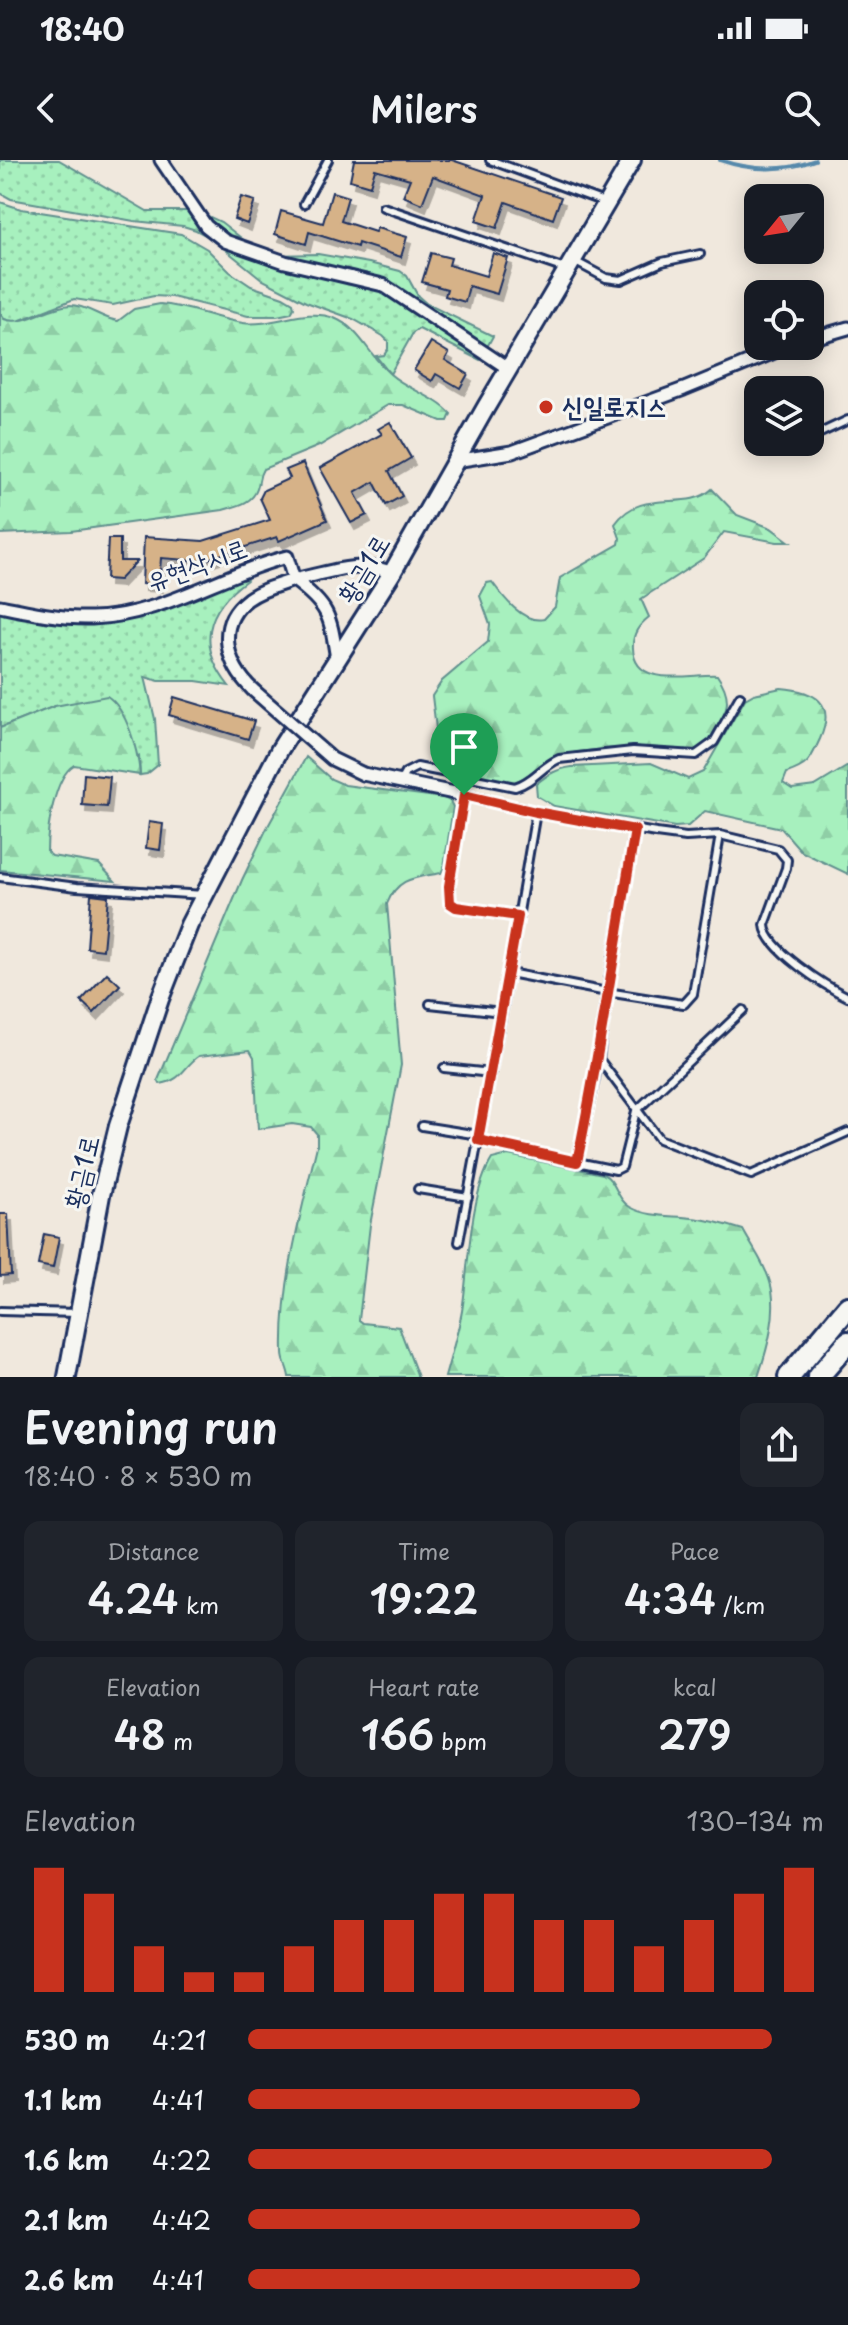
<!DOCTYPE html>
<meta charset="utf-8">
<style>
body{margin:0;font-family:"Playpen Sans","Poor Story",sans-serif;background:#20242c;color:#f1f3f6;height:100vh;display:flex;flex-direction:column;font-size:30px;white-space:nowrap}
*{box-sizing:border-box;margin:0}
p{font-size:26px;color:#9ea1a6}
.icon{flex:none;width:44px;height:44px;fill:none;stroke:currentColor;stroke-width:2;stroke-linecap:round;stroke-linejoin:round}
.map{position:relative;height:1217px;overflow:hidden}
.side{display:flex;flex-direction:column;background:#171b24;flex:1}
.side>*{flex:none}
.needle{width:52px;rotate:240deg}
.buttons{position:absolute;left:744px;top:24px;display:grid;gap:16px}
.buttons a{display:grid;place-items:center;width:80px;height:80px;border-radius:16px;background:#171b24;box-shadow:0 4px 20px #0003;font-size:40px}
.pin{position:absolute;display:grid;place-items:center;width:68px;height:68px;color:#fff;margin:-82px -34px;border-radius:50% 50% 50% 0;rotate:-45deg;box-shadow:0 0 8px #0007}
.pin .icon{rotate:45deg}
.round{display:grid;place-items:center;flex:none;width:84px;height:84px;border-radius:16px;background:#20242c}
.overview{display:flex;align-items:center;justify-content:space-between;height:136px;padding:0 24px}
h1{font-size:44px;font-weight:600;line-height:60px}
.figures{display:grid;grid-template-columns:repeat(3,1fr);gap:12px;height:136px;padding:8px 24px}
.figures div{display:grid;align-content:center;border-radius:16px;background:#20242c;text-align:center}
.figures b{font-size:40px;font-weight:600}
.figures small{font-size:22px;font-weight:400}
.figures p{font-size:22px}
.chart{height:224px;padding:16px 24px}
.chart p{display:flex;justify-content:space-between}
.chart svg{width:100%;height:144px;margin-top:8px;stroke:#c8321e;stroke-width:6}
ul{padding:0 24px;list-style:none;font-size:26px}
li{display:grid;grid-template-columns:128px 96px 1fr;align-items:center;height:60px}
li i{height:20px;border-radius:10px;background:#c8321e}
.status{display:flex;justify-content:space-between;align-items:center;height:56px;padding:0 40px;background:#171b24;direction:ltr}
.status svg{height:22px;fill:currentColor}
header{display:flex;justify-content:space-between;align-items:center;height:104px;padding:0 24px;background:#171b24;font-size:36px;font-weight:600}
.map>svg:first-child{display:block}
</style>
<div class="status"><b>18:40</b><svg viewBox="0 0 49 12"><path d="M0 12V9h3v3zM5 12V6h3v6zM10 12V3h3v9zM15 12V0h3v12zM26 1h20v11H26zM47 4h2v5h-2z"/></svg></div>
<header><svg class="icon" aria-label="back" viewBox="0 0 24 24"><path d="M15 5l-7 7 7 7"/></svg>Milers<svg class="icon" aria-label="search" viewBox="0 0 24 24"><circle cx="10" cy="10" r="6"/><path d="M15 15l6 6"/></svg></header>
<div class="map">
<svg width="848" height="1217" viewBox="0 0 848 1217">
<defs>
<pattern id="grass-dots" width="8" height="8" patternUnits="userSpaceOnUse" patternTransform="scale(2)"><rect width="8" height="8" fill="#a7f0be"/><path d="M2 2h.1M6 6h.1" fill="none" stroke="#8fcea6" stroke-width="1.8" stroke-linecap="round"/></pattern>
<pattern id="forest-firs" width="22" height="20" patternUnits="userSpaceOnUse" patternTransform="scale(2)"><rect width="22" height="20" fill="#a7f0be"/><path d="M5 1l3.5 6h-7zM16 11l3.5 6h-7z" fill="#8fcea6"/></pattern>
<filter id="shadow"><feDropShadow dx="4" dy="7" stdDeviation="0" flood-color="#0004"/></filter>
</defs>
<rect width="100%" height="100%" fill="#f0e8dd"/>
<filter id="ink" filterUnits="userSpaceOnUse"><feTurbulence type="fractalNoise" baseFrequency=".0125" numOctaves="2"/><feDisplacementMap in="SourceGraphic" scale="16" xChannelSelector="R" yChannelSelector="G"/><feConvolveMatrix kernelMatrix="1 2 1 2 8 2 1 2 1" color-interpolation-filters="sRGB"/></filter>
<g filter="url(#ink)">
<!-- grass -->
<path fill="url(#grass-dots)" stroke="#61908e" stroke-width="2" d="M 0,0 L 59,0 L 147,51 L 197,51 L 221,62 L 250,85 L 275,95 L 318,94 L 369,103 L 400,111 L 407,116 L 418,136 L 427,144 L 493,176 L 480,200 L 419,169 L 413,173 L 390,214 L 376,196 L 384,195 L 388,189 L 388,181 L 383,176 L 353,159 L 306,142 L 263,120 L 211,78 L 196,70 L 183,66 L 134,61 L 11,39 L 0,33 Z
M 0,42 L 21,49 L 181,74 L 207,89 L 230,112 L 251,126 L 283,137 L 293,143 L 294,148 L 291,153 L 277,156 L 248,156 L 172,137 L 154,136 L 113,145 L 74,139 L 13,163 L 4,159 L 0,153 Z
M 245,416 L 247,420 C 205,450 197,486 229,526 L 196,521 L 159,521 L 145,517 L 155,559 L 158,605 L 147,614 L 140,615 L 139,596 L 55,546 L 0,568 L 0,451 L 90,463 Z"/>
<!-- forest -->
<path fill="url(#forest-firs)" stroke="#61908e" stroke-width="2" d="M 160,144 C 189,146 215,159 243,163 C 274,167 305,147 334,158 C 360,168 370,197 390,214 C 408,230 435,236 451,254 L 448,261 L 441,261 L 403,245 L 388,245 L 319,286 L 263,309 C 258,317 260,321 257,329 C 252,344 236,346 223,350 L 71,371 L 0,374 L 0,153 L 4,159 C 25,167 48,146 70,145 C 87,145 102,159 118,161 L 134,149 Z
M 712,329 L 737,355 L 771,368 L 790,382 L 777,382 L 724,372 L 704,398 L 641,439 L 649,457 C 639,465 632,474 633,488 C 634,530 692,513 717,515 C 732,536 729,551 715,571 C 710,578 706,586 698,589 C 683,595 664,588 648,587 C 620,587 588,590 561,595 C 541,599 532,618 513,622 L 458,612 L 450,609 L 437,577 L 432,536 L 442,521 L 488,482 L 490,464 L 480,436 L 487,423 L 492,422 C 503,437 523,464 544,459 L 555,447 L 560,418 L 619,384 L 620,378 L 615,364 C 641,326 687,353 712,329 Z
M 781,528 C 816,531 836,543 820,579 C 810,600 810,605 787,613 L 783,623 L 792,629 L 815,626 L 848,606 L 848,714 L 802,692 L 781,668 L 705,651 L 688,666 L 675,667 L 554,646 L 537,636 L 536,624 C 548,614 557,609 572,607 L 651,603 L 688,619 L 703,612 L 745,539 L 754,534 Z
M 107,536 C 127,549 138,591 140,615 L 74,605 C 54,617 47,670 47,692 L 52,696 L 99,704 L 115,721 L 0,710 L 0,568 L 55,546 Z
M 306,597 L 331,619 L 345,625 L 444,638 L 450,641 L 453,647 L 444,707 L 441,713 C 417,718 398,716 387,744 L 401,905 L 370,1065 L 359,1160 L 363,1163 L 399,1167 L 418,1217 L 289,1217 C 288,1208 283,1202 283,1193 C 281,1123 301,1053 317,986 L 317,974 L 311,967 L 292,964 L 258,969 L 254,897 L 250,890 L 199,896 C 183,907 183,920 160,924 L 158,920 L 242,720 L 267,668 Z
M 508,995 L 603,1014 C 617,1021 616,1039 630,1047 C 650,1058 672,1055 693,1058 C 710,1060 727,1065 743,1070 C 752,1087 765,1104 770,1122 C 779,1151 767,1190 758,1217 L 445,1217 C 451,1195 458,1173 462,1151 C 469,1107 469,1036 492,999 Z"/>
<g fill="none" stroke-linecap="round" stroke-linejoin="round">
<!-- stream -->
<path stroke="#5689ab" stroke-width="4" d="M 720,0 C 752,11 783,12 815,0"/>
</g>
<!-- building -->
<path fill="#d6b288" stroke="#1b2f5e" stroke-width="2" filter="url(#shadow)" d="M 354,0 L 452,0 L 561,37 L 553,59 L 506,42 L 497,68 L 476,61 L 485,35 L 433,16 L 422,44 L 403,36 L 410,19 L 375,9 L 370,26 L 350,20 Z
M 332,32 L 348,37 L 341,61 L 375,72 L 377,68 L 407,77 L 401,97 L 358,83 L 357,87 L 309,72 L 306,84 L 275,74 L 281,51 L 323,63 Z
M 241,37 L 255,41 L 247,64 L 234,59 Z
M 431,93 L 451,98 L 449,105 L 486,116 L 493,93 L 508,98 L 497,134 L 469,126 L 465,142 L 445,136 L 447,129 L 422,122 Z
M 431,182 L 449,193 L 445,200 L 468,214 L 460,228 L 436,214 L 432,221 L 414,210 Z
M 390,262 L 411,298 L 389,311 L 402,336 L 386,345 L 374,322 L 355,333 L 367,355 L 351,363 L 320,308 L 382,274 L 378,269 Z
M 303,303 L 327,360 L 279,381 L 277,377 L 201,401 L 161,398 L 159,425 L 142,424 L 144,377 L 203,381 L 270,360 L 260,338 L 264,330 L 290,318 L 286,310 Z
M 108,379 L 120,379 L 120,401 L 137,401 L 119,420 L 106,419 Z
M 174,537 L 254,561 L 248,579 L 169,555 Z
M 84,614 L 110,617 L 107,647 L 82,645 Z
M 149,662 L 163,664 L 160,690 L 146,688 Z
M 91,734 L 108,736 L 103,790 L 87,788 Z
M 107,813 L 120,825 L 94,853 L 81,841 Z
M 0,1054 L 8,1054 L 11,1115 L 0,1116 Z
M 44,1074 L 59,1077 L 53,1108 L 38,1105 Z"/>
<g fill="none" stroke-linecap="round" stroke-linejoin="round">
<defs>
<path id="lane" d="M 490,0 L 604,42
M 304,44 L 328,0
M 383,47 L 565,109
M 574,101 L 606,118 L 621,120 L 662,102 L 700,94
M 818,274 L 848,260
M 400,622 L 405,613 L 417,607 L 515,627 C 533,622 542,606 559,599 L 633,591 L 696,595 L 714,582 L 740,536
M 536,652 L 656,673 L 686,677 L 720,675 L 778,689 L 787,700 L 786,708 L 765,765 C 766,789 827,827 848,837
M 635,670 L 607,832 L 676,843 L 684,844 L 693,834 L 720,675
M 0,717 L 77,727 L 204,735
M 509,813 L 607,832 L 599,899 L 659,979 L 751,1015 L 848,972
M 430,844 L 502,852
M 444,908 L 491,913
M 422,966 L 479,975
M 478,980 L 577,1002 L 599,899
M 577,1002 L 616,1010 L 622,1007 L 636,951 L 743,850
M 418,1029 L 468,1037
M 459,1082 L 502,852 L 536,652 L 464,635 L 449,726 L 450,743 L 456,747 L 518,756
M 0,1151 L 78,1153"/>
<path id="street" d="M 161,0 L 206,66 L 225,81 L 285,102 L 383,125 L 509,209
M 810,179 L 848,168
M 455,301 L 512,292 L 684,229 L 789,186
M 0,446 C 30,452 62,459 92,458 C 161,456 222,413 287,397 L 294,420 C 327,413 360,399 392,413
M 253,530 C 227,505 214,465 248,439 C 262,429 279,425 294,420 C 330,447 330,456 337,499
M 363,614 L 464,635"/>
<path id="secondary" d="M 67,1217 L 101,1035 L 118,966 L 160,839 L 189,765 L 280,589 L 392,413 L 486,247 L 632,0"/>
<path id="highway" d="M 789,1217 L 848,1147
M 818,1217 L 848,1182"/>
</defs>
<!-- lane casing -->
<use href="#lane" stroke="#1b2f5e" stroke-width="12"/>
<!-- street casing -->
<use href="#street" stroke="#1b2f5e" stroke-width="17"/>
<!-- secondary casing -->
<use href="#secondary" stroke="#1b2f5e" stroke-width="22"/>
<!-- highway casing -->
<use href="#highway" stroke="#1b2f5e" stroke-width="26"/>
<!-- lane -->
<use href="#lane" stroke="#f6f6f2" stroke-width="6"/>
<!-- street -->
<use href="#street" stroke="#f6f6f2" stroke-width="11"/>
<!-- secondary -->
<use href="#secondary" stroke="#f6f6f2" stroke-width="16"/>
<!-- highway -->
<use href="#highway" stroke="#f6f6f2" stroke-width="20"/>
<defs>
<path id="street-bridge" d="M 253,530 L 332,599 L 363,614"/>
</defs>
<!-- street-bridge casing -->
<use href="#street-bridge" stroke="#1b2f5e" stroke-width="17" stroke-linecap="butt"/>
<!-- street-bridge -->
<use href="#street-bridge" stroke="#f6f6f2" stroke-width="11"/>
</g>
</g>
<g fill="none" stroke-linecap="round" stroke-linejoin="round" filter="url(#ink)">
<defs>
<path id="route" d="M 464,635 L 536,652 L 635,670 C 616,781 600,892 577,1002 L 478,980 L 518,756 L 456,747 L 450,743 L 449,726 Z"/>
</defs>
<!-- route casing -->
<use href="#route" stroke="#fff" stroke-width="16"/>
<!-- route -->
<use href="#route" stroke="#c8321e" stroke-width="10"/>
</g>
<!-- markers -->
<circle fill="#c8321e" stroke="#f6f6f2" stroke-width="3" cx="546" cy="247" r="8"/>
<g text-anchor="middle" stroke-width="6" stroke-linejoin="round" paint-order="stroke">
<!-- poi labels -->
<g font-size="26" font-weight="bold" fill="#1b2f5e" stroke="#f6f6f2" text-anchor="start">
<text x="562" y="256">신일로지스</text>
</g>
<!-- street labels -->
<g font-size="26" fill="#1b2f5e" stroke="#f6f6f2">
<text transform="translate(197 405) rotate(-20)" y="9">유현삭시로</text>
<text transform="translate(364 409) rotate(-59)" y="9">황금1로</text>
<text transform="translate(82 1012) rotate(-77)" y="9">황금1로</text>
</g>
</g>
</svg>
<div class="buttons">
<a><svg class="needle" viewBox="-14 -14 28 28"><path d="M0-13l5 13h-10z" fill="#e53935"/><path d="M0 13l5-13h-10z" fill="#9ea1a6"/></svg></a>
<a><svg class="icon" aria-label="locate" viewBox="0 0 24 24"><circle cx="12" cy="12" r="6"/><path d="M12 2v4M12 18v4M2 12h4M18 12h4"/></svg></a>
<a><svg class="icon" aria-label="layers" viewBox="0 0 24 24"><path d="M12 4l9 5-9 5-9-5zM3 14l9 5 9-5"/></svg></a>
</div>
<div class="pin" style="left:464px;top:635px;background:#1e9e55"><svg class="icon" aria-label="arrive" viewBox="0 0 24 24"><path d="M6 21V4h12l-3 4 3 4H6"/></svg></div>
</div>
<section class="side">
<div class="overview"><div><h1>Evening run</h1><p>18:40 · 8 × 530 m</p></div><a class="round"><svg class="icon" aria-label="share" viewBox="0 0 24 24"><path d="M12 15V3M7 8l5-5 5 5M5 13v7h14v-7"/></svg></a></div>
<div class="figures">
<div><p>Distance</p><b>4.24<small> km</small></b></div>
<div><p>Time</p><b>19:22</b></div>
<div><p>Pace</p><b>4:34<small> /km</small></b></div>
</div>
<div class="figures">
<div><p>Elevation</p><b>48<small> m</small></b></div>
<div><p>Heart rate</p><b>166<small> bpm</small></b></div>
<div><p>kcal</p><b>279</b></div>
</div>
<div class="chart"><p><span>Elevation</span>130–134 m</p>
<svg viewBox="0 0 160 44" preserveAspectRatio="none"><path d="M5 44V6M15 44V14M25 44V30M35 44V38M45 44V38M55 44V30M65 44V22M75 44V22M85 44V14M95 44V14M105 44V22M115 44V22M125 44V30M135 44V22M145 44V14M155 44V6"/></svg>
</div>
<ul>
<li><b>530 m</b>4:21<i style="width:91%"></i></li>
<li><b>1.1 km</b>4:41<i style="width:68%"></i></li>
<li><b>1.6 km</b>4:22<i style="width:91%"></i></li>
<li><b>2.1 km</b>4:42<i style="width:68%"></i></li>
<li><b>2.6 km</b>4:41<i style="width:68%"></i></li>
</ul>
</section>
